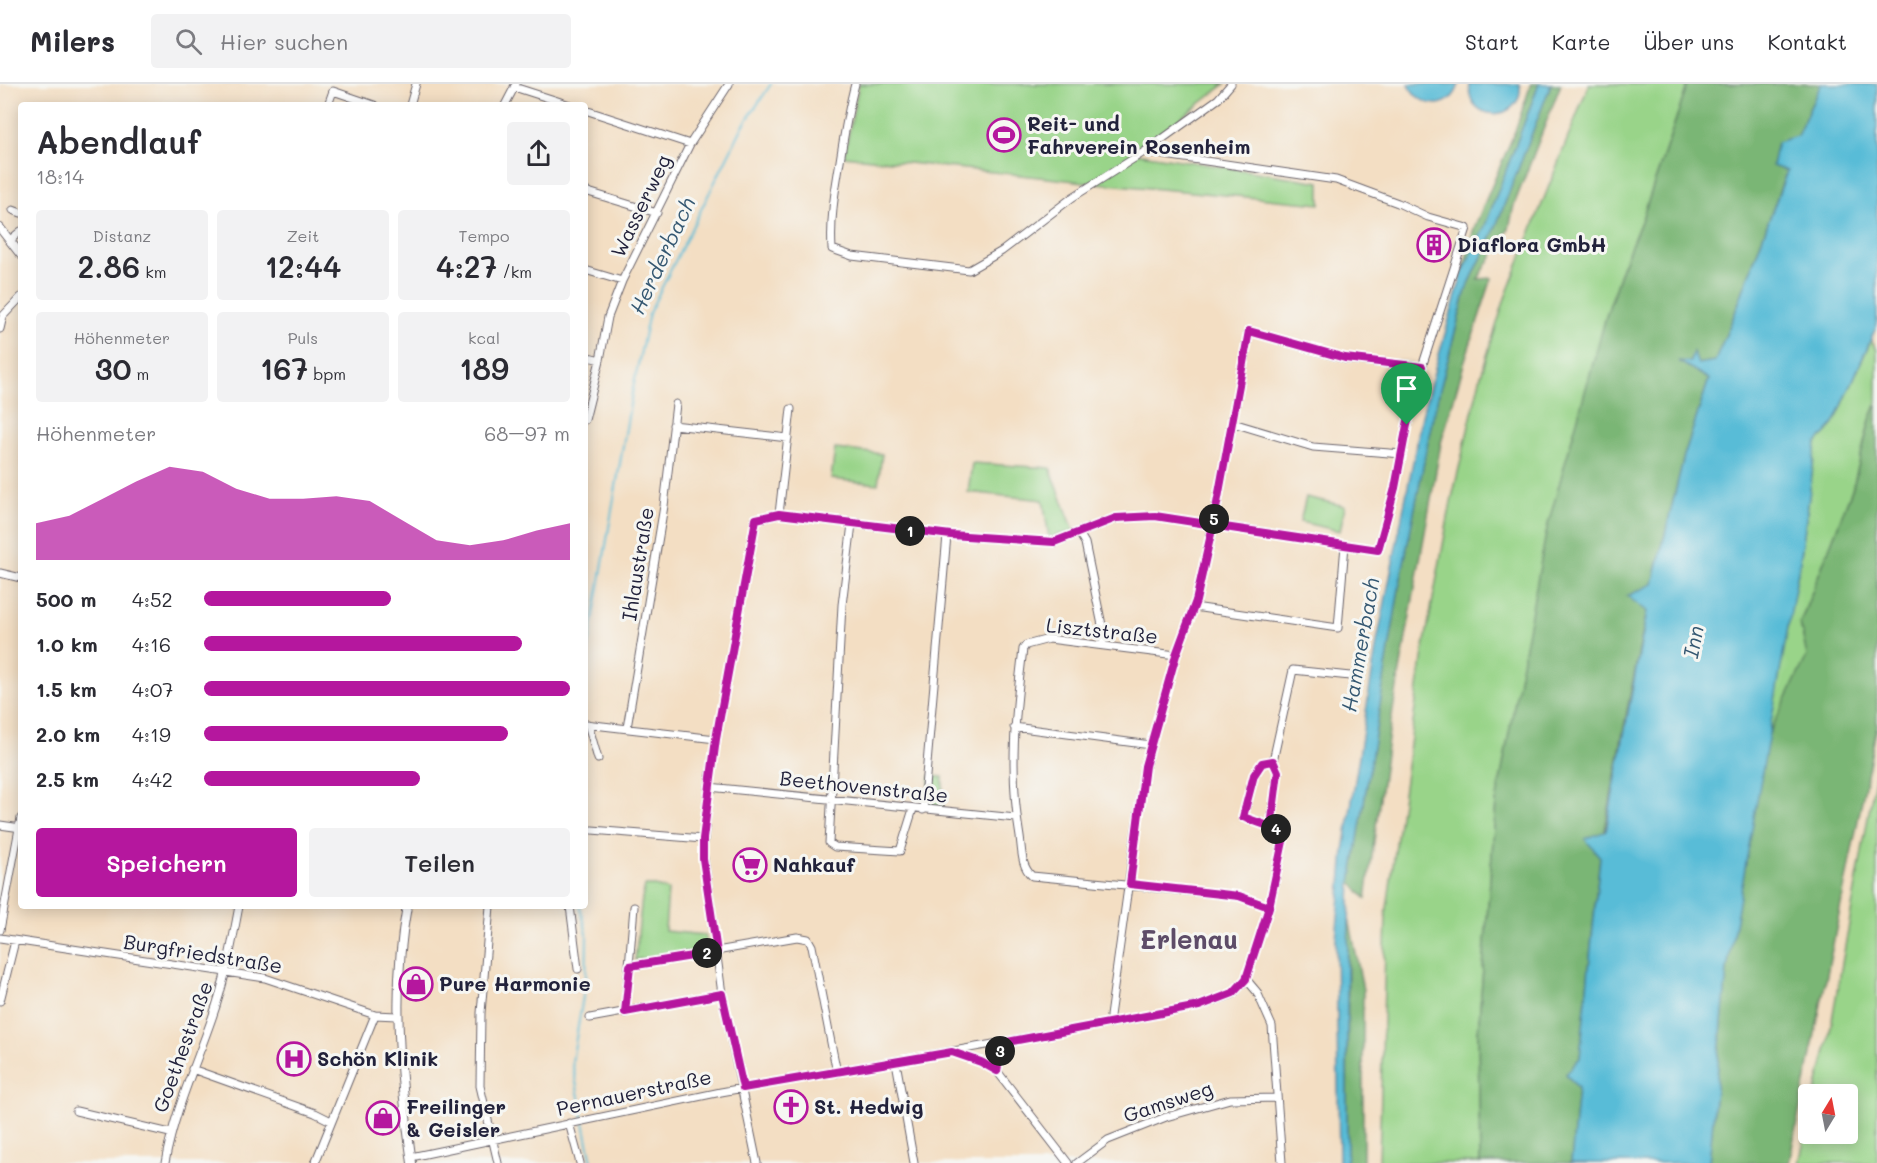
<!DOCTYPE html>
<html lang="de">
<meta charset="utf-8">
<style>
body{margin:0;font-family:Mali,sans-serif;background:#f2f2f3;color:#2b2b33;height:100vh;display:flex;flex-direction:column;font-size:22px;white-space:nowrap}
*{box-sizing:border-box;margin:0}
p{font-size:20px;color:#7c7c81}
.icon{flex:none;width:33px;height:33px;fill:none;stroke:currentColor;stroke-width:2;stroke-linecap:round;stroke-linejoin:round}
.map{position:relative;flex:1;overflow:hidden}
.side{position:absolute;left:18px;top:18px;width:570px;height:807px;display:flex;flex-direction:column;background:#fff;border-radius:6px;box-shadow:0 3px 15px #0003}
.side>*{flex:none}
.needle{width:39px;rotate:10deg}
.controls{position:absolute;left:1798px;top:1000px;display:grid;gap:12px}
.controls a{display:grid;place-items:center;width:60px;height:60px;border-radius:6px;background:#fff;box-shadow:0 3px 15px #0003;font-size:30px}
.pin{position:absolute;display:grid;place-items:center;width:51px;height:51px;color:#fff;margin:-62px -26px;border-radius:50% 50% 50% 0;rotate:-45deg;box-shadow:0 0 6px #0007}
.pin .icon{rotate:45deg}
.km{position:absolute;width:30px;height:30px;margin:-15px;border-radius:50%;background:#222;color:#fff;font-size:16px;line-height:30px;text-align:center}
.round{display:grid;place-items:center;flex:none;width:63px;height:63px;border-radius:6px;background:#f2f2f3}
.head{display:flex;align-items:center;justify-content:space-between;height:102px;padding:0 18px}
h1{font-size:33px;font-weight:600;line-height:45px}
.stats{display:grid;grid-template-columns:repeat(3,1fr);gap:9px;height:102px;padding:6px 18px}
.stats div{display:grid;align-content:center;border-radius:6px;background:#f2f2f3;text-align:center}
.stats b{font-size:30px;font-weight:600}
.stats small{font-size:16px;font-weight:400}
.stats p{font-size:16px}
.chart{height:168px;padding:12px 18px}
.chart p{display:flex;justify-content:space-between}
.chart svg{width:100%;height:108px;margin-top:6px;fill:#b5179e;opacity:.7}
.action{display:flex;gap:12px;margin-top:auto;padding:12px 18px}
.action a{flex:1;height:69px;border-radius:6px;background:#b5179e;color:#fff;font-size:24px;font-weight:600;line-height:69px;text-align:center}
.action a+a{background:#f2f2f3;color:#2b2b33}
ul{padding:0 18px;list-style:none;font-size:20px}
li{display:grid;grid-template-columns:96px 72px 1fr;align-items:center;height:45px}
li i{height:15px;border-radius:8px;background:#b5179e}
header{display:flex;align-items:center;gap:36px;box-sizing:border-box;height:84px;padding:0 30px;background:#fff;border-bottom:2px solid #e1e1e2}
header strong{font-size:28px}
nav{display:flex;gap:33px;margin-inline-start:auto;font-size:21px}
.search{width:420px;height:54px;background:#f2f2f3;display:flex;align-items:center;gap:15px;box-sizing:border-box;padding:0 21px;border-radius:6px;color:#7c7c81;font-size:22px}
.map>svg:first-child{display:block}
</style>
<header>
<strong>Milers</strong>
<div class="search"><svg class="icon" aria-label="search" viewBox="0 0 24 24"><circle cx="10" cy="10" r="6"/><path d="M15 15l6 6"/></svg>Hier suchen</div>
<nav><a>Start</a><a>Karte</a><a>Über uns</a><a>Kontakt</a></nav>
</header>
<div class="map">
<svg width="1877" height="1079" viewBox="0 0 1877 1079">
<rect width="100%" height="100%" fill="#f6f6f2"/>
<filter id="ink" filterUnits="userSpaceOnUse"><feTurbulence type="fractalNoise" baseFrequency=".0167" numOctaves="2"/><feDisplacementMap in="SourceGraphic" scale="12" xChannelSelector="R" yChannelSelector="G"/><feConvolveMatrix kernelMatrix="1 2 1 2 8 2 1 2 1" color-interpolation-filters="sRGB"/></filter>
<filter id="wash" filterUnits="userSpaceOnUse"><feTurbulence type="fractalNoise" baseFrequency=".008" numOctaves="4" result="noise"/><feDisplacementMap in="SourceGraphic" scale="24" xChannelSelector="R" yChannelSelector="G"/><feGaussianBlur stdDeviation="1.35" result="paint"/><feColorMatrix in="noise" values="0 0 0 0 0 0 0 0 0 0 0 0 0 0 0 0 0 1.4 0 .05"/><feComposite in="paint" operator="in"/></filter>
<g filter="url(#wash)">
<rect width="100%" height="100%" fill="#f3dec3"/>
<!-- green -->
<path fill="#99d489" stroke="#5e7b62" stroke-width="1.5" d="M 859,0 L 1225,0 L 1135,69 L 1320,98 L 1320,120 L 1085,98 L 844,72 Z
M 1589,0 L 1688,0 L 1642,135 L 1621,186 L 1605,236 L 1496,719 L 1478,949 L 1480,1079 L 1379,1079 L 1386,831 L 1423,568 L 1451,418 L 1481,291 L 1505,214 Z
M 1871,256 L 1877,266 L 1877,319 L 1870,336 L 1853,403 L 1800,539 L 1808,572 L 1768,652 L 1802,465 L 1816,360 L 1834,340 Z
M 835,365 L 882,370 L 878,400 L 831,395 Z
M 972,379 L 1050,384 L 1074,447 L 1049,454 L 1043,416 L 968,408 Z
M 1306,413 L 1345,422 L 1340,447 L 1300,438 Z
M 1877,683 L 1877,1079 L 1799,1079 L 1809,1036 L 1809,1050 L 1848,1050 L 1848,1011 L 1815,1011 L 1828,958 Z
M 930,692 L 943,693 L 943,725 L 927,722 Z
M 645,802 L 655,802 L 668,806 L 665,847 L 705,851 L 708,865 L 635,876 L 642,814 Z"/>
<!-- forest -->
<path fill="#7ab675" stroke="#4e6c58" stroke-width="1.5" d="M 1531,0 L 1539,0 L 1485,142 L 1462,190 L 1474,144 L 1515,47 Z
M 1551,0 L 1561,0 L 1514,121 L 1509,145 L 1478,195 L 1492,194 L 1466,273 L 1441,359 L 1389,648 L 1366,815 L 1351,798 L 1399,504 L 1433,332 L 1466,206 L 1494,147 Z
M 1688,0 L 1821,0 L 1797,52 L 1787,86 L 1735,229 L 1715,277 L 1698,280 L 1693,269 L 1690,278 L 1680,278 L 1709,295 L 1684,372 L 1647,526 L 1627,627 L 1600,772 L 1580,974 L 1566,990 L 1578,1004 L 1571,1079 L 1480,1079 L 1478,949 L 1496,719 L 1547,444 L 1605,236 L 1621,186 L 1642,135 Z
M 1877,319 L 1877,642 L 1789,1079 L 1709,1079 L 1727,885 L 1768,652 L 1807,572 L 1800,539 L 1853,403 L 1870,336 Z
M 1348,829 L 1363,906 L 1363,1079 L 1347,1079 Z"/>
<!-- water -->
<path fill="#59bcd7" stroke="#3e6f89" stroke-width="1.5" d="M 1409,0 L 1459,0 C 1452,28 1418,25 1409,0 Z
M 1470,0 L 1520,0 C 1524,40 1464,39 1470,0 Z
M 1539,0 L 1551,0 L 1494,147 L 1466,206 L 1433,332 L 1399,504 L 1351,798 L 1347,880 L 1347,1079 L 1339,1079 L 1336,856 L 1344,767 L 1377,558 L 1423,327 L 1462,190 L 1485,142 Z
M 1821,0 L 1877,0 L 1877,241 L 1834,340 L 1816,360 L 1802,465 L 1727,885 L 1709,1079 L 1571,1079 L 1578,1004 L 1566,990 L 1580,974 L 1600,773 L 1585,755 L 1606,747 L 1647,527 L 1627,512 L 1653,500 L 1684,372 L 1709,295 L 1678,277 L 1690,278 L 1693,268 L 1698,280 L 1715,277 L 1735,229 L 1787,87 L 1772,82 L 1777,58 L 1797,52 Z"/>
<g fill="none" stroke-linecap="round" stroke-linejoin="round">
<!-- stream -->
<path stroke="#59bcd7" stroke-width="2" d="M 585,584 L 632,309 L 649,229 L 743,42 L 771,0
M 580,822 L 587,850 L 586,895 L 572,978 L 592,1079"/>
</g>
</g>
<g filter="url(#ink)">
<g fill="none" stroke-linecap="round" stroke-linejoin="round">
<defs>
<path id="minor" d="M 855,0 C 848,26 844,51 840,77 C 835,107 830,135 832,165 L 852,172 L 969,186 L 1002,167 L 1073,113 L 1144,68 L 1218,15 L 1231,0
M 514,3 L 570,21
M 328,21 L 333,7 L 374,21
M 410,21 L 416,0
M 505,21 L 516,0
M 585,26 L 690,60
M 585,107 L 657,129
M 13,126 L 21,129
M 10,156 L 21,147
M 585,186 L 622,197
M 0,245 L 3,232 L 21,213
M 585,272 L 600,276
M 585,336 L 600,276 L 608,233 L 622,197 L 690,60 L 729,0
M 1233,339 L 1313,363 L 1402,370
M 673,341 L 788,354
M 779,430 L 791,325
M 852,440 L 842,521 L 829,759 L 835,763 L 900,767 L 913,725
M 1079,449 L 1085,459 L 1103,546 L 1103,560
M 0,489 L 21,494
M 1194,523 L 1338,544 L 1345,461
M 1176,571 L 1049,555 L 1026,561 L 1023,565 C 1015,630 1009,689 1020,753 C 1022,767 1021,782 1032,792 L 1239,812 L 1269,823
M 585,640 L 716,655
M 588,640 L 598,675
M 1014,643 L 1151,661
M 627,644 L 664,422 L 676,320
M 1273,677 L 1293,586 L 1350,592
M 709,703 L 1016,734
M 923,726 L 947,451
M 0,741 L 21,744
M 592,746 L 703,755
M 490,822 L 481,929 L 480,1002 L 498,1079
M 570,822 L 578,885
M 0,846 L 21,734
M 0,854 L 265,894 L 375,931 L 397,932
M 630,882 L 797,853 L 808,855 L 812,862 L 837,989
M 1246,895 L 1257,908 L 1272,942 L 1282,1079
M 0,917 L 15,857
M 625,929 L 634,823
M 590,934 L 722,910
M 1111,939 L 1110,932 L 1145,682 L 1176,571 L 1196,517 L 1213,441 L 1249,247 L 1345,275 L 1422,283
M 955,968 L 981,978 L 997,987 L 1068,1079
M 896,978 L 914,1079
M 192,985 L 315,1029 L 331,1037
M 997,987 L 1002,959
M 76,1027 L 170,1049
M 569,1039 L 580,1079
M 411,1073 L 721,1008 L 1111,939 L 1199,922 L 1233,910 L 1246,895 L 1269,823 L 1285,748 L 1243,733 L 1254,691 L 1262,679 L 1273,677 L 1278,688 L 1271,743
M 165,1079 C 174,1028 195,983 212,934 C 225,898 232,860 239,822
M 315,1079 L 375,931
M 757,1079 L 722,910 L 703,767 L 709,703 L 716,655 L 756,435 L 779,430 L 947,451 L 1054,458 L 1116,434 L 1155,432 L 1378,466 L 1395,404 L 1407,341 L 1422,283 L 1467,144 L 1428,133 L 1398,119 L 1336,96 L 1144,68
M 1077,1079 L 1108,1056 L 1166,1033 L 1230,1015 L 1277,1014"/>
<path id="tertiary" d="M 0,144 L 21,171
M 407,822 C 391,908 400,993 412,1079"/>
</defs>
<!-- minor casing -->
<use href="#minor" stroke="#6b646b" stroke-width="9"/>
<!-- tertiary casing -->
<use href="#tertiary" stroke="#6b646b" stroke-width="10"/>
<!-- minor -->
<use href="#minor" stroke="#fff" stroke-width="7"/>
<!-- tertiary -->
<use href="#tertiary" stroke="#fff" stroke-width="8"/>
</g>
</g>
<g fill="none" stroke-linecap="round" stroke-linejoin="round" filter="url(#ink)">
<defs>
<path id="route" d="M 1407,341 L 1395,404 L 1378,466 L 1218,442 L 1213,441 L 1155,432 L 1116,434 L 1054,458 L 951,451 L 779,430 L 756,435 L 716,655 L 703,755 L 703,775 L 717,868 L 630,882 L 625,928 L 722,910 L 743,1004 L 952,968 L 981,978 L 997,987 L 1002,959 L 1199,922 L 1233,909 L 1246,895 L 1269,823 L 1285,748 L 1271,743 L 1278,688 L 1273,677 L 1262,679 L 1254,691 L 1243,733 L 1285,748 L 1269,823 L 1239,812 L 1130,800 L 1145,682 L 1176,571 L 1196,517 L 1213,441 L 1249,247 L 1345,274 L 1422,283 L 1407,341"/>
</defs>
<!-- route casing -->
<use href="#route" stroke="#fff" stroke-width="12"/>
<!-- route -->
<use href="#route" stroke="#b5179e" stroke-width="8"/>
</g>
<!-- icons -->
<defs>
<symbol id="stadium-ring" viewBox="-11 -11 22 22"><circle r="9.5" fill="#f6f6f2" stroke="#b5179e" stroke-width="1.5"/><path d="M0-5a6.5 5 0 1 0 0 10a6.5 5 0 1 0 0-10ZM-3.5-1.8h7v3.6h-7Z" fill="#b5179e"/></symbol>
<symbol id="building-ring" viewBox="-11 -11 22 22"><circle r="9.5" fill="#f6f6f2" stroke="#b5179e" stroke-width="1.5"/><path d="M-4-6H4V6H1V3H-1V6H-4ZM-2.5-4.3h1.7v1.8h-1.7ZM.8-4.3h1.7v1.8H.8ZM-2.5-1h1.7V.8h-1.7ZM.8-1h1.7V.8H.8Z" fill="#b5179e"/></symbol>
<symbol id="supermarket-ring" viewBox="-11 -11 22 22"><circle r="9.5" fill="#f6f6f2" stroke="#b5179e" stroke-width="1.5"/><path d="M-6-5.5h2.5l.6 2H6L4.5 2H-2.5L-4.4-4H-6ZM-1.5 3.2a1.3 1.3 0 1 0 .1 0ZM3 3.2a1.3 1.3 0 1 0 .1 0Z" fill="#b5179e"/></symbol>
<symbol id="shop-ring" viewBox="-11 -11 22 22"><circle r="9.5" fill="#f6f6f2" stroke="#b5179e" stroke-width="1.5"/><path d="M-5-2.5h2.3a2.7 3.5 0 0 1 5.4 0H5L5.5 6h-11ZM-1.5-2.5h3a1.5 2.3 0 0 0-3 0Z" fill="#b5179e"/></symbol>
<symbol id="hospital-ring" viewBox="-11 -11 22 22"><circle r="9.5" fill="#f6f6f2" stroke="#b5179e" stroke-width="1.5"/><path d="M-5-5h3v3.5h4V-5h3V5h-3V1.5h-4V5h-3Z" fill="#b5179e"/></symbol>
<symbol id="church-ring" viewBox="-11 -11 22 22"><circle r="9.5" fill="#f6f6f2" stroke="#b5179e" stroke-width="1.5"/><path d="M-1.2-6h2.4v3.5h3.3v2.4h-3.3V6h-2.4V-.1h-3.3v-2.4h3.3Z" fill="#b5179e"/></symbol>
</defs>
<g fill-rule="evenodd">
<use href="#stadium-ring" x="985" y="32" width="38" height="38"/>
<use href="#building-ring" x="1415" y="142" width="38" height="38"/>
<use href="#supermarket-ring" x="731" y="762" width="38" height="38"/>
<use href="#shop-ring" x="397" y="881" width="38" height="38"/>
<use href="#hospital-ring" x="275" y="956" width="38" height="38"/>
<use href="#church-ring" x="772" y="1004" width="38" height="38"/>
<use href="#shop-ring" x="364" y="1015" width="38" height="38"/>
</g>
<g text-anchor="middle" stroke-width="6" stroke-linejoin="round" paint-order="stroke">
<!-- poi labels -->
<g font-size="20" font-weight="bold" fill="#22223b" stroke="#f6f6f2" text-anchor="start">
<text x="1027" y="47">Reit- und<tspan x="1027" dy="23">Fahrverein Rosenheim</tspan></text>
<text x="1457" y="168">Diaflora GmbH</text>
<text x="773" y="788">Nahkauf</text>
<text x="439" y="907">Pure Harmonie</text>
<text x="317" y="982">Schön Klinik</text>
<text x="406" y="1030">Freilinger<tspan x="406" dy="23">&amp; Geisler</tspan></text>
<text x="814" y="1030">St. Hedwig</text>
</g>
<!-- street labels -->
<g font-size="20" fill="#22223b" stroke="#f6f6f2">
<text transform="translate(641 122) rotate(-64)" y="7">Wasserweg</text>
<text transform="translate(638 480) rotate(-81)" y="7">Ihlaustraße</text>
<text transform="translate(1102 547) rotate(6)" y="7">Lisztstraße</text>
<text transform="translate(864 703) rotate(6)" y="7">Beethovenstraße</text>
<text transform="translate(203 870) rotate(9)" y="7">Burgfriedstraße</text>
<text transform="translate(183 963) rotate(-70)" y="7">Goethestraße</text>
<text transform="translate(634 1009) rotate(-12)" y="7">Pernauerstraße</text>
<text transform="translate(1168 1018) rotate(-18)" y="7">Gamsweg</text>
</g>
<!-- water labels -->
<g font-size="21" font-style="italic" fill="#355872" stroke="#f6f6f2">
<text transform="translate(663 172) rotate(-65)" y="7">Herderbach</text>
<text transform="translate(1694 558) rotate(-79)" y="7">Inn</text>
<text transform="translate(1361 561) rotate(-80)" y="7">Hammerbach</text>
</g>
<!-- district labels -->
<g font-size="26" font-weight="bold" fill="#5d4c68" stroke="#f6f6f2">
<text x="1189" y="865">Erlenau</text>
</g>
</g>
</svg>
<div class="controls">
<a><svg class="needle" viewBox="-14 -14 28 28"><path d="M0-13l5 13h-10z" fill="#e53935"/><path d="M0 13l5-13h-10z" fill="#7c7c81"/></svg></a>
</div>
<div class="pin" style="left:1407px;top:341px;background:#1e9e55"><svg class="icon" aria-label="arrive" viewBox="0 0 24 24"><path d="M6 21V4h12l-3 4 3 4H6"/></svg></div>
<b class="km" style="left:910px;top:447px">1</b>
<b class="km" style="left:707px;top:869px">2</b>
<b class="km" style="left:1000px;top:967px">3</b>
<b class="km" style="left:1276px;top:745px">4</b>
<b class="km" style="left:1214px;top:435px">5</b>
<section class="side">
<div class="head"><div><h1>Abendlauf</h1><p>18:14</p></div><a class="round"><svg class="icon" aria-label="share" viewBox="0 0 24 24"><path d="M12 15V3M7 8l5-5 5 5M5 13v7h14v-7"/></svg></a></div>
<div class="stats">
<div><p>Distanz</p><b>2.86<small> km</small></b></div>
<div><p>Zeit</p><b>12:44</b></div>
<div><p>Tempo</p><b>4:27<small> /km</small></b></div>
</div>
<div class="stats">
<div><p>Höhenmeter</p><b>30<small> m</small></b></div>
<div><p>Puls</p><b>167<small> bpm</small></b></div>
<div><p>kcal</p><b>189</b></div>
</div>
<div class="chart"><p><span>Höhenmeter</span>68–97 m</p>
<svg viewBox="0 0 160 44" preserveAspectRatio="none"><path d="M0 44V29L10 26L20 19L30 12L40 6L50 8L60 15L70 19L80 19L90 18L100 20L110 28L120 36L130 38L140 36L150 32L160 29V44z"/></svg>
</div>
<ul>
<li><b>500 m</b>4:52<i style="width:51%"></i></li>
<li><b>1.0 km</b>4:16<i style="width:87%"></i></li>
<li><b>1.5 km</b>4:07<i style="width:100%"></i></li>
<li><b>2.0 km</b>4:19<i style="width:83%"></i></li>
<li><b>2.5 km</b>4:42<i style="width:59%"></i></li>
</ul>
<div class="action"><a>Speichern</a><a>Teilen</a></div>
</section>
</div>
